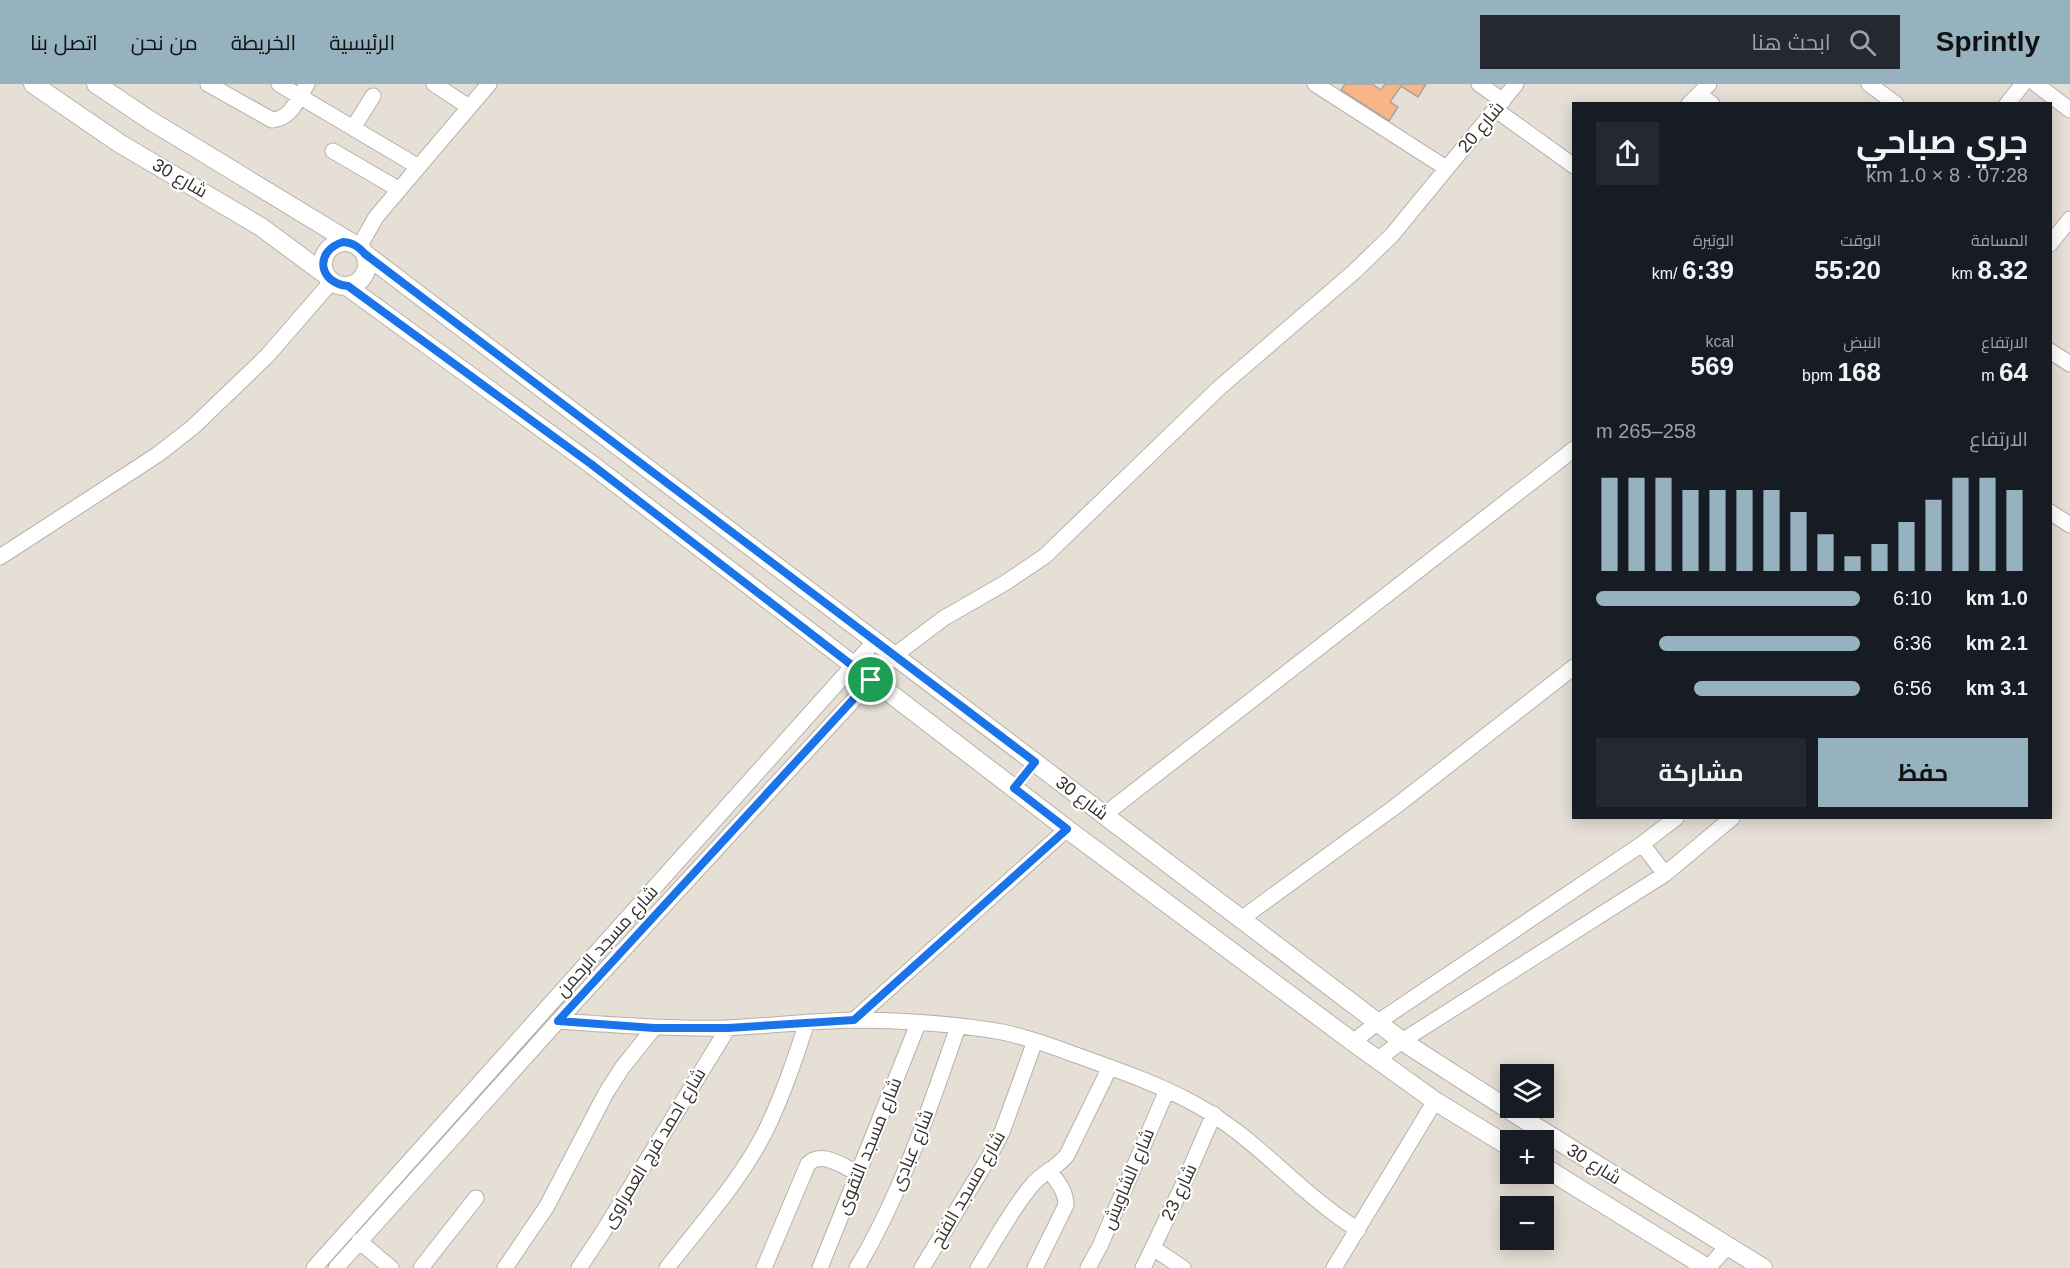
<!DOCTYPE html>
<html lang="ar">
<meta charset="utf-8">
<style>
body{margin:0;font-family:Arial,Cairo,sans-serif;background:#242831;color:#f1f3f6;direction:rtl;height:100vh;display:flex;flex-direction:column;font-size:22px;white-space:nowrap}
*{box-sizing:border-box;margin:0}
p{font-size:20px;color:#9ea1a6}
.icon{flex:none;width:33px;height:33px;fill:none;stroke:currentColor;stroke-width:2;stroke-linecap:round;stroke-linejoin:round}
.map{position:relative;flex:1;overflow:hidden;direction:ltr}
.details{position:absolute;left:1572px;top:18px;width:480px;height:717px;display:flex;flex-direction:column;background:#171b24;border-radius:0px;box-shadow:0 3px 15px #0003;direction:rtl}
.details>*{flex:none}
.fabs{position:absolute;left:1500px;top:980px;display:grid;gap:12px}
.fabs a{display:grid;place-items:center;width:54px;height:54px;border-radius:0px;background:#171b24;box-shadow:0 3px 15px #0003;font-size:30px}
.pin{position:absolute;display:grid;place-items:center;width:51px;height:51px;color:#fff;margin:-26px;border:3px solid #fff;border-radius:50%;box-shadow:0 2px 6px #0007}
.round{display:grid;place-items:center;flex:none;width:63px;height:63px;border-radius:0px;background:#242831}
.summary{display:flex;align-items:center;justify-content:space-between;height:102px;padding:0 24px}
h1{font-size:33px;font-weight:700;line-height:45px}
.metrics{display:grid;grid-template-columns:repeat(3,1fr);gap:9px;height:102px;padding:6px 24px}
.metrics div{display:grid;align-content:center}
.metrics b{font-size:26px;font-weight:700}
.metrics small{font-size:16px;font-weight:400}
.metrics p{font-size:16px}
.chart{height:168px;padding:12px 24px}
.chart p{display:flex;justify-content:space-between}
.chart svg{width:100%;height:108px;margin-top:6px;stroke:#95b2be;stroke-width:6}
.action{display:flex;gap:12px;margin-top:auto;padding:12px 24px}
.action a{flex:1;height:69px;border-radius:0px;background:#95b2be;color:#111;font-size:24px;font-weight:700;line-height:69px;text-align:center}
.action a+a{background:#242831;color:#f1f3f6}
ul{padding:0 24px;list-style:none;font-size:20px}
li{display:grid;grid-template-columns:96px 72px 1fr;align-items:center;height:45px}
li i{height:15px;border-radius:8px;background:#95b2be}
header{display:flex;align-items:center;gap:36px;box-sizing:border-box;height:84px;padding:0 30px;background:#95b2be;color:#111}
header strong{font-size:28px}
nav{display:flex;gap:33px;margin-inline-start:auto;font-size:21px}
.search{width:420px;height:54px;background:#242831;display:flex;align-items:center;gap:15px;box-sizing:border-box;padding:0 21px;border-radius:0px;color:#9ea1a6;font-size:22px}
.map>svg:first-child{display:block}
</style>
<header>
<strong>Sprintly</strong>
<div class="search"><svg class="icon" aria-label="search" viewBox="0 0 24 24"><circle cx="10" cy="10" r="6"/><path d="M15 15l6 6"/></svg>ابحث هنا</div>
<nav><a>الرئيسية</a><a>الخريطة</a><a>من نحن</a><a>اتصل بنا</a></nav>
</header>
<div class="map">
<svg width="2070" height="1184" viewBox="0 0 2070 1184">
<rect width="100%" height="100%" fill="#e5dfd6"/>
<!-- building -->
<path fill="#f7b588" stroke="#aca39d" stroke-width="1.5" d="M 1345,0 L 1372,0 L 1381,6 L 1385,0 L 1426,0 L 1418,13 L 1401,2 L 1390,18 L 1398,23 L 1389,37 L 1341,6 Z"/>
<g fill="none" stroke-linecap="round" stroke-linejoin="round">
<defs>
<path id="minor" d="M 208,0 L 272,36 C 291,35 298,15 307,0
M 279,0 L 417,82
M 434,0 L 469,23
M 1315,0 L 1446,84
M 1479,0 L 1503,17
M 1869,0 L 1896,20
M 2036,0 L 2070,26
M 1699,10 L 1712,20
M 1689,20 L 1709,0
M 2007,20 L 2023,0
M 1496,26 L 1574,82
M 353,44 L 373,12
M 333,67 L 398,105
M 2050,160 L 2070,135
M 359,163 L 376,133 L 489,0
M 2050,267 L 2070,280
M 2050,428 L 2070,441
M 0,473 L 157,371 L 193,343 L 267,272 L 332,197
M 1104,731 L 1574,365
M 1642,760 L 1665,790
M 1241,835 L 1396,722 L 1574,583
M 854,936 L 1067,745
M 558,937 C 614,941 670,945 726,944 C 768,942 810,937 853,936 C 898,936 958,940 1002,948 C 1027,953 1051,962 1076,971 C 1115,985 1156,999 1193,1019 C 1255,1052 1299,1109 1358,1146
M 1353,958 L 1378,938 L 1642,760 L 1676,734
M 1378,975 L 1402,957 L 1665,790 L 1732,734
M 359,1157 L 391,1184
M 1153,1164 L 1183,1184
M 314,1184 L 875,557
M 336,1184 L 558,937 L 895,571 L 944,534 L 1005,499 L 1045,472 L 1219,304 L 1355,187 L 1392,151 L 1516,0
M 421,1184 L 476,1114
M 505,1184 L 547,1122 L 606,1009 L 622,984 L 654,944
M 579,1184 L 603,1148 L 728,944
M 667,1184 C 701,1140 741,1096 766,1046 C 783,1011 795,975 807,938
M 764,1184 L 808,1080 C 821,1066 843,1082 857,1089
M 820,1184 L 918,940
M 857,1184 C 902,1109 929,1025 958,943
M 922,1184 L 988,1075 L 1002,1048 L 1035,957
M 978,1184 C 995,1157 1011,1126 1032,1101 C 1042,1089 1057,1084 1067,1071 L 1110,983
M 1035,1184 L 1066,1121 C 1066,1107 1057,1097 1049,1086
M 1088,1184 L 1100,1162 L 1167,1006
M 1143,1184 L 1183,1101 L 1214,1030
M 1334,1184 L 1435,1017
M 1708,1184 L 1727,1163"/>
<path id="tertiary" d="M 33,0 L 119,59 L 261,143 L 326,191
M 96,0 L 148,35 L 352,159
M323 180a22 22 0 1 1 44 0a22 22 0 1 1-44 0Z
M 365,170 L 1402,957 L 1533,1041 L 1763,1184
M 348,203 L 591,380 L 1067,745 L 1353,958 L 1435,1017 L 1510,1063
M 1544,1083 L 1707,1184"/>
</defs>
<!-- minor casing -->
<use href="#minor" stroke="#b7b1a9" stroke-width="17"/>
<!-- tertiary casing -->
<use href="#tertiary" stroke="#b7b1a9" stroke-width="20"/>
<!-- minor -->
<use href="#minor" stroke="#fff" stroke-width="15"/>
<!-- tertiary -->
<use href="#tertiary" stroke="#fff" stroke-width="18"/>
</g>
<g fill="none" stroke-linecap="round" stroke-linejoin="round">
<defs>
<path id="route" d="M 343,158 C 353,159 358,162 365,170 L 1035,678 L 1014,704 L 1067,745 L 854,936 L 728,944 L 654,944 L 558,937 L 871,596 L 591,380 L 348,202 C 318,199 314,167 343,158 Z"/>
</defs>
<!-- route casing -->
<use href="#route" stroke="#fff" stroke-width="12"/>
<!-- route -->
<use href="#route" stroke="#1a73e8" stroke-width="8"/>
</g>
<g text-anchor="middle" stroke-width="4.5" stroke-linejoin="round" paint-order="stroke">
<!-- street labels -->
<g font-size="18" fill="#33312d" stroke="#fff">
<text transform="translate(1481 43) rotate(-50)" y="6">شارع 20</text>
<text transform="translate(180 94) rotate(30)" y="6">شارع 30</text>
<text transform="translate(1082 714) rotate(37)" y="6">شارع 30</text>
<text transform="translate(607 857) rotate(-48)" y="6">شارع مسجد الرحمن</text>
<text transform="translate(869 1062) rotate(-68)" y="6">شارع مسجد التقوى</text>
<text transform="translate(654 1064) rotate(-59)" y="6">شارع احمد فرج العمراوى</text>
<text transform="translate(912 1066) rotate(-68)" y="6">شارع عبادى</text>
<text transform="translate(1594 1080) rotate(32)" y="6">شارع 30</text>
<text transform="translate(1128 1095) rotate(-67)" y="6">شارع الشاويش</text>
<text transform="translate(968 1105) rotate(-60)" y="6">شارع مسجد الفتح</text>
<text transform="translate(1179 1108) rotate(-65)" y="6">شارع 23</text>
</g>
</g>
</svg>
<div class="fabs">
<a><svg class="icon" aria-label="layers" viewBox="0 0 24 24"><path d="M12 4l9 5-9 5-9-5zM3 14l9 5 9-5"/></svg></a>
<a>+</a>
<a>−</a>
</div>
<div class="pin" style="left:871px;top:596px;background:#1e9e55"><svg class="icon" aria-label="arrive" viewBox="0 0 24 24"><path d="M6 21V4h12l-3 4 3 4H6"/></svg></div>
<section class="details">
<div class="summary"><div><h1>جري صباحي</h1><p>07:28 · 8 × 1.0 km</p></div><a class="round"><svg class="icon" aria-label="share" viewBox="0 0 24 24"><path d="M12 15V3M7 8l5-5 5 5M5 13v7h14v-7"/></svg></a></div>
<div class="metrics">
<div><p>المسافة</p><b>8.32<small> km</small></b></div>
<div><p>الوقت</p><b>55:20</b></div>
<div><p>الوتيرة</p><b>6:39<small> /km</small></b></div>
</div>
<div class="metrics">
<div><p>الارتفاع</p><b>64<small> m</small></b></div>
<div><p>النبض</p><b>168<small> bpm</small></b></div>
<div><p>kcal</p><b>569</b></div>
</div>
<div class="chart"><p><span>الارتفاع</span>258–265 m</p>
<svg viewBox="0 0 160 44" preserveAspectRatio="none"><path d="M5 44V6M15 44V6M25 44V6M35 44V11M45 44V11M55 44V11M65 44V11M75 44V20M85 44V29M95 44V38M105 44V33M115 44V24M125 44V15M135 44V6M145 44V6M155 44V11"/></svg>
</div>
<ul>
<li><b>1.0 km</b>6:10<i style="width:100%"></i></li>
<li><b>2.1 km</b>6:36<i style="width:76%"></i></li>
<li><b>3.1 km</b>6:56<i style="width:63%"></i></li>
</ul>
<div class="action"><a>حفظ</a><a>مشاركة</a></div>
</section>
</div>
